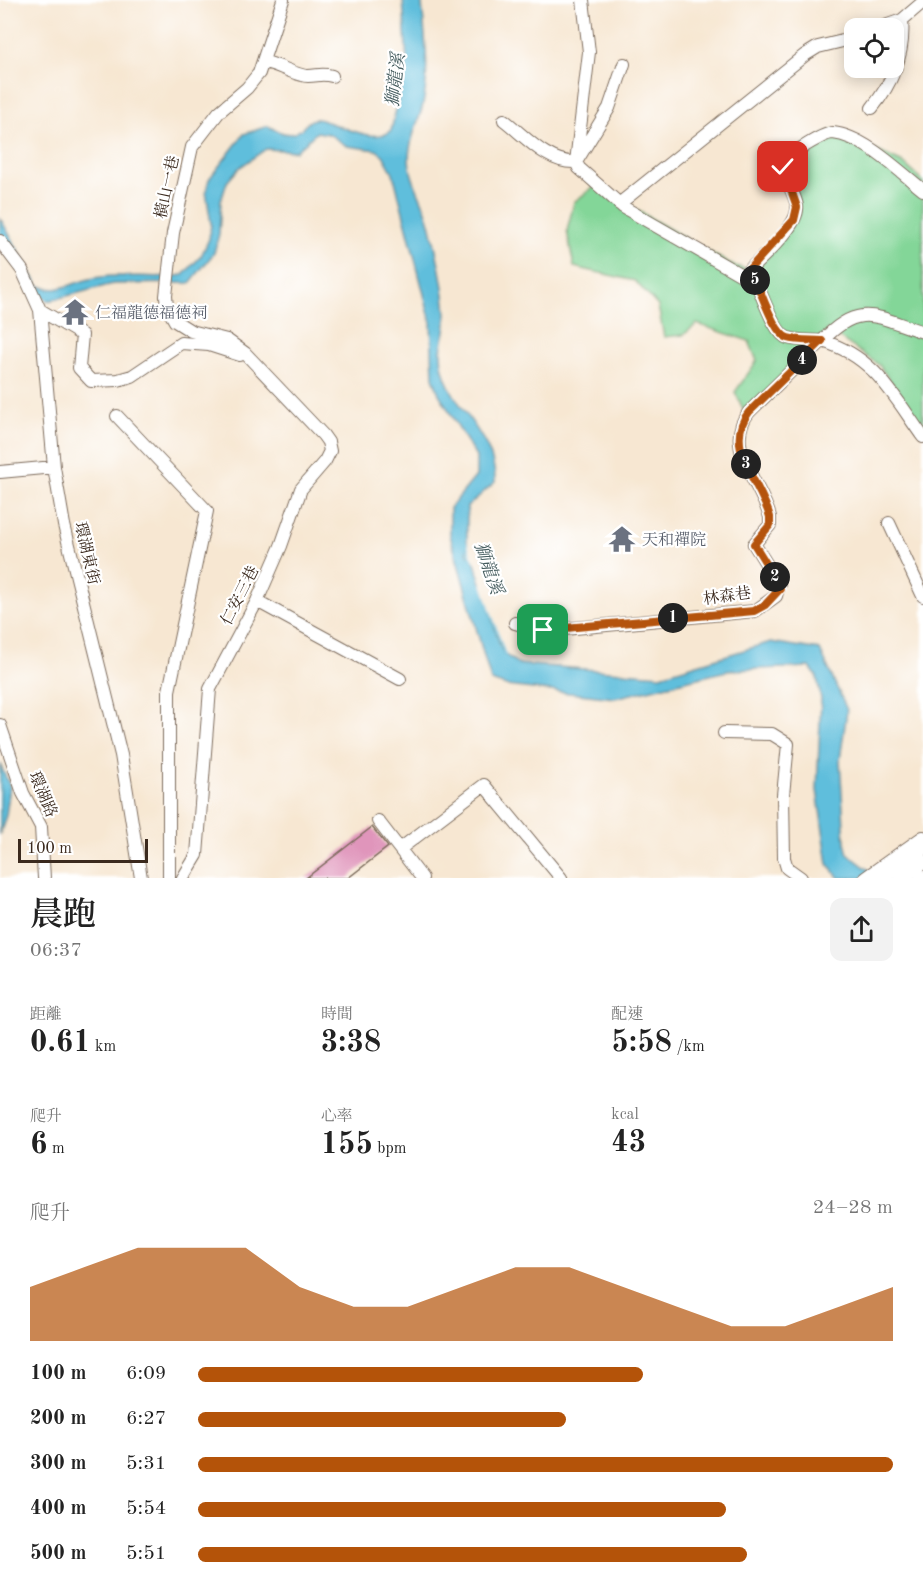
<!DOCTYPE html>
<html lang="zh-TW">
<meta charset="utf-8">
<style>
body{margin:0;font-family:"Old Standard TT","Noto Serif TC",serif;background:#f2f2f2;color:#222;height:100vh;display:flex;flex-direction:column;font-size:22px;white-space:nowrap}
*{box-sizing:border-box;margin:0}
p{font-size:20px;color:#767676}
.icon{flex:none;width:33px;height:33px;fill:none;stroke:currentColor;stroke-width:2;stroke-linecap:round;stroke-linejoin:round}
.map{position:relative;height:878px;overflow:hidden}
.sheet{display:flex;flex-direction:column;background:#fff;flex:1}
.sheet>*{flex:none}
.controls{position:absolute;left:844px;top:18px;display:grid;gap:12px}
.controls a{display:grid;place-items:center;width:60px;height:60px;border-radius:12px;background:#fff;box-shadow:0 3px 15px #0003;font-size:30px}
.scale{position:absolute;left:18px;bottom:15px;width:130px;box-sizing:border-box;padding-left:6px;border:3px solid #3b2a1e;border-top:0;font-size:16px;line-height:21px;white-space:nowrap;color:#3b2a1e;-webkit-text-stroke:4px #fff;paint-order:stroke}
.pin{position:absolute;display:grid;place-items:center;width:51px;height:51px;color:#fff;margin:-26px;border-radius:12px;box-shadow:0 3px 9px #0006}
.km{position:absolute;width:30px;height:30px;margin:-15px;border-radius:50%;background:#222;color:#fff;font-size:16px;line-height:30px;text-align:center}
.round{display:grid;place-items:center;flex:none;width:63px;height:63px;border-radius:12px;background:#f2f2f2}
.overview{display:flex;align-items:center;justify-content:space-between;height:102px;padding:0 30px}
h1{font-size:33px;font-weight:600;line-height:45px}
.figures{display:grid;grid-template-columns:repeat(3,1fr);gap:9px;height:102px;padding:6px 30px}
.figures div{display:grid;align-content:center}
.figures b{font-size:30px;font-weight:600}
.figures small{font-size:16px;font-weight:400}
.figures p{font-size:16px}
.chart{height:168px;padding:12px 30px}
.chart p{display:flex;justify-content:space-between}
.chart svg{width:100%;height:108px;margin-top:6px;fill:#b45309;opacity:.7}
ul{padding:0 30px;list-style:none;font-size:20px}
li{display:grid;grid-template-columns:96px 72px 1fr;align-items:center;height:45px}
li i{height:15px;border-radius:8px;background:#b45309}
.map>svg:first-child{display:block}
</style>
<div class="map">
<svg width="923" height="878" viewBox="0 0 923 878">
<rect width="100%" height="100%" fill="#fff"/>
<filter id="ink" filterUnits="userSpaceOnUse"><feTurbulence type="fractalNoise" baseFrequency=".0167" numOctaves="2"/><feDisplacementMap in="SourceGraphic" scale="12" xChannelSelector="R" yChannelSelector="G"/><feConvolveMatrix kernelMatrix="1 2 1 2 8 2 1 2 1" color-interpolation-filters="sRGB"/></filter>
<filter id="wash" filterUnits="userSpaceOnUse"><feTurbulence type="fractalNoise" baseFrequency=".008" numOctaves="4" result="noise"/><feDisplacementMap in="SourceGraphic" scale="24" xChannelSelector="R" yChannelSelector="G"/><feGaussianBlur stdDeviation="1.35" result="paint"/><feColorMatrix in="noise" values="0 0 0 0 0 0 0 0 0 0 0 0 0 0 0 0 0 1.4 0 .05"/><feComposite in="paint" operator="in"/></filter>
<g filter="url(#wash)">
<rect width="100%" height="100%" fill="#f7e7d2"/>
<!-- green -->
<path fill="#83d698" stroke="#5f805b" stroke-width="1.5" d="M 832,130 L 903,163 L 923,181 L 923,427 L 879,365 L 828,330 L 747,417 L 735,392 L 757,361 L 749,341 L 697,324 L 683,335 L 664,337 L 658,306 L 635,281 L 574,267 L 567,231 L 574,202 L 595,186 L 732,265 L 753,271 L 800,213 L 783,157 Z"/>
<!-- water -->
<path fill="#5ebedc" stroke="#4c747d" stroke-width="1.5" d="M 403,0 L 421,0 L 422,4 C 425,37 430,71 423,104 C 419,122 409,139 409,158 C 410,181 424,200 430,223 C 436,249 447,296 446,322 C 446,333 441,343 441,354 C 441,402 497,432 495,482 L 467,507 L 467,552 L 475,563 L 500,646 L 504,654 L 519,664 L 661,675 L 771,642 L 820,650 L 847,710 L 840,760 L 845,843 L 848,854 L 879,878 L 839,878 L 828,864 L 817,790 L 821,699 L 817,677 L 810,667 L 731,670 L 615,698 L 506,686 L 491,681 L 450,535 L 450,508 L 476,476 L 476,457 L 439,394 L 433,377 L 431,322 L 393,173 L 383,155 L 376,150 L 347,146 L 329,134 L 317,132 L 296,151 L 266,149 L 239,168 L 227,182 L 221,201 L 219,234 L 214,253 L 190,283 L 113,284 L 48,301 L 40,295 L 0,235 L 0,218 L 38,285 C 57,295 71,283 90,279 C 121,272 153,280 183,275 L 201,256 L 209,239 L 211,224 L 206,191 L 209,179 L 244,134 L 268,126 C 306,149 301,113 321,120 C 338,125 376,144 391,131 L 407,63 Z
M 0,764 L 10,786 L 6,815 L 0,835 Z"/>
<g fill="none" stroke-linecap="round" stroke-linejoin="round">
<!-- stream -->
<path stroke="#5ebedc" stroke-width="2" d="M 466,542 L 473,562
M 481,584 L 505,655"/>
</g>
<g id="blocks">
<!-- building -->
<path fill="#e095bb" d="M 372,827 L 388,847 L 348,878 L 306,878 Z"/>
</g>
</g>
<g filter="url(#ink)">
<use href="#blocks" fill-opacity="0" stroke="#7d6c5d" stroke-width="1.5"/>
<g fill="none" stroke-linecap="round" stroke-linejoin="round">
<defs>
<path id="minor" d="M 583,0 L 589,52 L 576,162 L 579,168 L 623,207 L 743,276 L 755,280 C 762,293 774,334 788,338 C 798,341 811,340 822,341 C 860,300 878,318 923,332
M 879,28 L 902,20 L 923,2
M 264,62 C 278,64 296,76 308,76 C 318,76 321,73 332,76
M 872,108 C 893,82 905,53 902,20
M 504,120 C 525,136 548,164 576,162 L 609,108 L 624,64
M 619,204 L 805,55 L 818,47 L 855,38
M 0,241 L 22,270 L 40,310 L 54,467 L 64,525 L 121,755 L 141,878
M 743,276 C 757,262 800,226 797,206 C 794,189 781,178 785,160 C 793,153 823,133 833,133 C 864,136 900,172 923,190
M 40,310 L 82,335 L 79,368 L 91,381 L 118,380 L 132,376 L 181,343 L 209,345 L 240,355
M 117,416 L 207,511 L 169,691 L 169,878
M 0,472 L 54,467
M 889,523 L 923,596
M 257,601 L 400,679
M 515,623 L 543,631 L 755,611 L 776,596 L 779,584 L 754,544 L 770,525 L 770,517 C 761,483 722,446 749,412 L 822,341 C 874,356 893,395 923,437
M 0,725 L 23,793 L 41,827 L 44,878
M 724,733 L 772,734 L 788,744 L 783,795 L 784,858 L 787,868 L 801,878
M 378,821 L 422,878
M 400,849 L 484,785 L 561,878
M 183,878 L 197,855 L 210,689 L 257,601 L 281,546 L 301,489 L 325,461 L 330,451 L 328,442 L 323,435 L 245,353 L 227,340 L 191,331 L 175,321 L 167,307 L 166,296 L 173,233 L 192,147 L 219,112 L 247,88 L 259,73 L 283,0
M 865,878 L 923,837
M 921,878 L 923,877"/>
<path id="major" d="M 883,878 L 923,848
M 902,878 L 923,862"/>
</defs>
<!-- minor casing -->
<use href="#minor" stroke="#7d6c5d" stroke-width="14"/>
<!-- major casing -->
<use href="#major" stroke="#7d6c5d" stroke-width="17"/>
<!-- minor -->
<use href="#minor" stroke="#fff" stroke-width="12"/>
<!-- major -->
<use href="#major" stroke="#fff" stroke-width="15"/>
</g>
</g>
<g fill="none" stroke-linecap="round" stroke-linejoin="round" filter="url(#ink)">
<defs>
<path id="route" d="M 543,630 L 754,611 L 765,605 L 780,589 L 779,584 L 754,544 L 770,525 L 770,517 C 761,483 722,446 749,412 L 822,341 C 811,340 798,341 788,338 C 774,334 762,293 755,280 L 743,276 L 794,220 L 797,207 L 783,167"/>
</defs>
<!-- route casing -->
<use href="#route" stroke="#fff" stroke-width="12"/>
<!-- route -->
<use href="#route" stroke="#b45309" stroke-width="8"/>
</g>
<!-- icons -->
<defs>
<symbol id="temple-bare" viewBox="-9 -9 18 18"><path d="M0-6L5-2H3V0L6.5 2.5H4V6H1.5V3h-3V6H-4V2.5H-6.5L-3 0V-2H-5Z" fill="#6b7280" stroke="#fff" stroke-width="2.5" paint-order="stroke"/></symbol>
</defs>
<g fill-rule="evenodd">
<use href="#temple-bare" x="56" y="293" width="38" height="38"/>
<use href="#temple-bare" x="603" y="520" width="38" height="38"/>
</g>
<g text-anchor="middle" stroke-width="4.5" stroke-linejoin="round" paint-order="stroke">
<!-- street labels -->
<g font-size="16" fill="#3b2a1e" stroke="#fff">
<text transform="translate(166 187) rotate(-78)" y="6">橫山一巷</text>
<text transform="translate(88 553) rotate(77)" y="6">環湖東街</text>
<text transform="translate(239 595) rotate(-63)" y="6">仁安三巷</text>
<text transform="translate(727 595) rotate(-8)" y="6">林森巷</text>
<text transform="translate(44 794) rotate(67)" y="6">環湖路</text>
</g>
<!-- worship labels -->
<g font-size="16" fill="#5b616d" stroke="#fff" text-anchor="start">
<text x="95" y="318">仁福龍德福德祠</text>
<text x="642" y="545">天和禪院</text>
</g>
<!-- water labels -->
<g font-size="18" font-style="italic" fill="#475e60" stroke="#fff">
<text transform="translate(395 80) rotate(-83)" y="6">獅龍溪</text>
<text transform="translate(489 568) rotate(71)" y="6">獅龍溪</text>
</g>
</g>
</svg>
<div class="controls">
<a><svg class="icon" aria-label="locate" viewBox="0 0 24 24"><circle cx="12" cy="12" r="6"/><path d="M12 2v4M12 18v4M2 12h4M18 12h4"/></svg></a>
</div>
<div class="scale">100 m</div>
<div class="pin" style="left:543px;top:630px;background:#1e9e55"><svg class="icon" aria-label="arrive" viewBox="0 0 24 24"><path d="M6 21V4h12l-3 4 3 4H6"/></svg></div>
<div class="pin" style="left:783px;top:167px;background:#d93025"><svg class="icon" aria-label="check" viewBox="0 0 24 24"><path d="M5 12l5 5 9-10"/></svg></div>
<b class="km" style="left:673px;top:618px">1</b>
<b class="km" style="left:775px;top:577px">2</b>
<b class="km" style="left:746px;top:464px">3</b>
<b class="km" style="left:802px;top:360px">4</b>
<b class="km" style="left:755px;top:280px">5</b>
</div>
<section class="sheet">
<div class="overview"><div><h1>晨跑</h1><p>06:37</p></div><a class="round"><svg class="icon" aria-label="share" viewBox="0 0 24 24"><path d="M12 15V3M7 8l5-5 5 5M5 13v7h14v-7"/></svg></a></div>
<div class="figures">
<div><p>距離</p><b>0.61<small> km</small></b></div>
<div><p>時間</p><b>3:38</b></div>
<div><p>配速</p><b>5:58<small> /km</small></b></div>
</div>
<div class="figures">
<div><p>爬升</p><b>6<small> m</small></b></div>
<div><p>心率</p><b>155<small> bpm</small></b></div>
<div><p>kcal</p><b>43</b></div>
</div>
<div class="chart"><p><span>爬升</span>24–28 m</p>
<svg viewBox="0 0 160 44" preserveAspectRatio="none"><path d="M0 44V22L10 14L20 6L30 6L40 6L50 22L60 30L70 30L80 22L90 14L100 14L110 22L120 30L130 38L140 38L150 30L160 22V44z"/></svg>
</div>
<ul>
<li><b>100 m</b>6:09<i style="width:64%"></i></li>
<li><b>200 m</b>6:27<i style="width:53%"></i></li>
<li><b>300 m</b>5:31<i style="width:100%"></i></li>
<li><b>400 m</b>5:54<i style="width:76%"></i></li>
<li><b>500 m</b>5:51<i style="width:79%"></i></li>
</ul>
</section>
